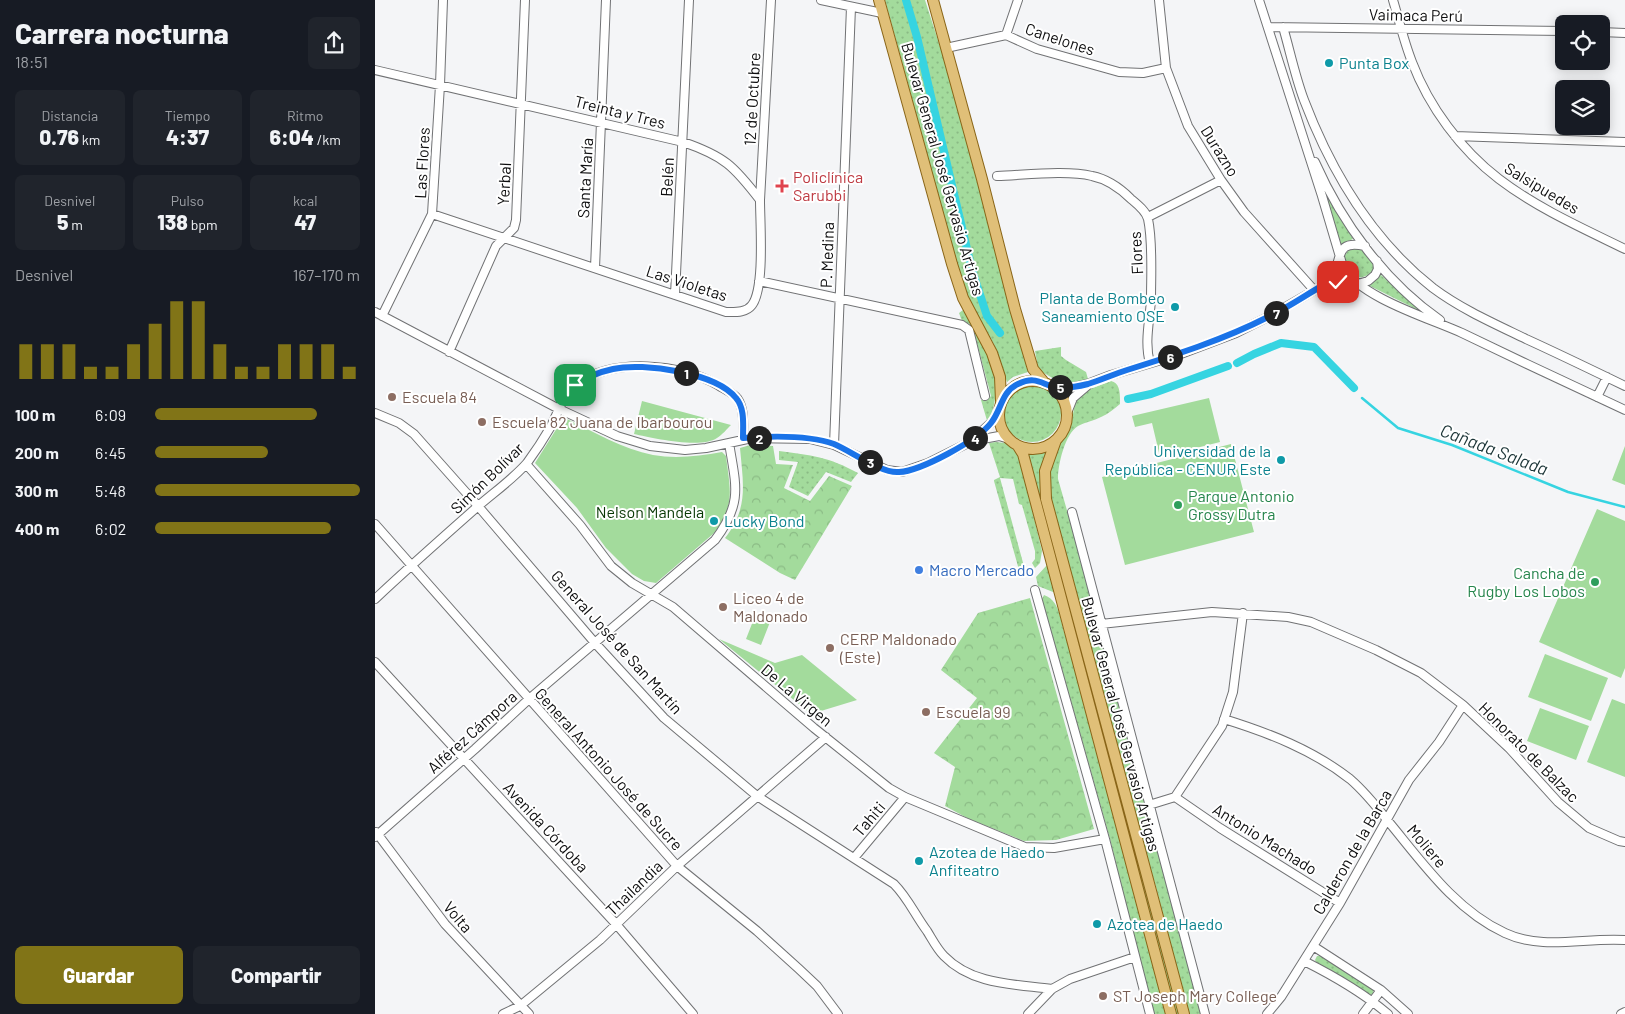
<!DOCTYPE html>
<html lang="es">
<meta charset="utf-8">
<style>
body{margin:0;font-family:Barlow,sans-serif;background:#20242c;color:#f1f3f6;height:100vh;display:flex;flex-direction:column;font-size:19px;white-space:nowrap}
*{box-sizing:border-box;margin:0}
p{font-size:16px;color:#9ea1a6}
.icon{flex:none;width:28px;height:28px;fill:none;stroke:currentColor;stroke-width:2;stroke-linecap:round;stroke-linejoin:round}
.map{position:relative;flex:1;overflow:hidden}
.sheet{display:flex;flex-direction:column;background:#171b24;width:375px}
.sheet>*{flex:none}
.buttons{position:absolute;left:1180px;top:15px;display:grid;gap:10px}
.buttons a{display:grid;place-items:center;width:55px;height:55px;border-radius:8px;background:#171b24;box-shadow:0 2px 12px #0003;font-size:25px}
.pin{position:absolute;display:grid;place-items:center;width:42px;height:42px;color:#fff;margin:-21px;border-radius:10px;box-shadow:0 2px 8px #0006}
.km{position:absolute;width:25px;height:25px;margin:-12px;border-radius:50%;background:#222;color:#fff;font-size:14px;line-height:25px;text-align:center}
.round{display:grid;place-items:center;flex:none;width:52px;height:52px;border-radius:8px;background:#20242c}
.headline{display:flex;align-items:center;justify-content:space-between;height:85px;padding:0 15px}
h1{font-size:28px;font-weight:800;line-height:38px}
.figures{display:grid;grid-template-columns:repeat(3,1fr);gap:8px;height:85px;padding:5px 15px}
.figures div{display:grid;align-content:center;border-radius:8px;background:#20242c;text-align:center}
.figures b{font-size:21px;font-weight:800}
.figures small{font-size:14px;font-weight:400}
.figures p{font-size:14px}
.chart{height:140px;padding:10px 15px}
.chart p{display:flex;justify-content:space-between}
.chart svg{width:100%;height:90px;margin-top:5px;stroke:#817417;stroke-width:6}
.button{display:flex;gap:10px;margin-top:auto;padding:10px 15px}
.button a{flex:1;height:58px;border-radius:8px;background:#817417;color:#fff;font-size:20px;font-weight:800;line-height:58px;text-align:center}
.button a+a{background:#20242c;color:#f1f3f6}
ul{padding:0 15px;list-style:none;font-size:16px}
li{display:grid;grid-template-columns:80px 60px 1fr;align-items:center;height:38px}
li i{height:12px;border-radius:6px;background:#817417}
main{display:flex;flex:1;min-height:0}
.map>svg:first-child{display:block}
</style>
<main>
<section class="sheet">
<div class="headline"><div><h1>Carrera nocturna</h1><p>18:51</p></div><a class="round"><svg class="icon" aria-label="share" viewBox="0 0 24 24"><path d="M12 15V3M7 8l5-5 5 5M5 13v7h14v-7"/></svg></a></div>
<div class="figures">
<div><p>Distancia</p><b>0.76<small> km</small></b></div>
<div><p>Tiempo</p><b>4:37</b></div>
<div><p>Ritmo</p><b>6:04<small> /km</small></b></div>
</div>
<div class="figures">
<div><p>Desnivel</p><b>5<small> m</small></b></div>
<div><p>Pulso</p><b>138<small> bpm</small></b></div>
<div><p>kcal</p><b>47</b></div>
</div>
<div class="chart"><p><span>Desnivel</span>167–170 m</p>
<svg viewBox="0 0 160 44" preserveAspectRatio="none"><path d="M5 44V27M15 44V27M25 44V27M35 44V38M45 44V38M55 44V27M65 44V17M75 44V6M85 44V6M95 44V27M105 44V38M115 44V38M125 44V27M135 44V27M145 44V27M155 44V38"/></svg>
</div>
<ul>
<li><b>100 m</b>6:09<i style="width:79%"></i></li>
<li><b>200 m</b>6:45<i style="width:55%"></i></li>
<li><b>300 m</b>5:48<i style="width:100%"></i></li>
<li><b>400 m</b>6:02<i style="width:86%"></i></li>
</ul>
<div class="button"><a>Guardar</a><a>Compartir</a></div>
</section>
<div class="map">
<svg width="1250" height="1014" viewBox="0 0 1250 1014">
<defs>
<pattern id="grass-dots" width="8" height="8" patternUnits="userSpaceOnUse" patternTransform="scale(1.25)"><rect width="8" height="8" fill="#a3db9c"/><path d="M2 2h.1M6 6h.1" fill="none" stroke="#8bbb85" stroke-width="1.8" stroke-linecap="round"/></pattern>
<pattern id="forest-crowns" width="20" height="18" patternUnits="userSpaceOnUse" patternTransform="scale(1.25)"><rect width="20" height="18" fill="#a3db9c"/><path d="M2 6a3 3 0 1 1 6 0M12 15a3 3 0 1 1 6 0" fill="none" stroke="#8bbb85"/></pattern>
</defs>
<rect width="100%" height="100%" fill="#f4f5f7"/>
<!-- grass -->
<path fill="url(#grass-dots)" d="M 510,0 L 550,0 L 571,65 L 653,372 L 638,377 L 632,382 L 619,344 L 591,296 Z
M 947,185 L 978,239 L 965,245 Z
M 984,247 L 990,249 L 997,259 L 999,270 C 984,285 973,275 969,257 L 974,249 Z
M 1005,274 L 1045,311 L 993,285 Z
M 588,310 C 612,348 632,379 613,424 L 606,400 L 613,399 L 616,396 L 599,332 L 594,324 L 587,321 L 584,313 Z
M 686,347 L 686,356 L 691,360 L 711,372 L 713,379 L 696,385 L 688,384 L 667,372 L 663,368 L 660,351 Z
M 736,381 C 746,383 745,396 745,404 C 739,409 733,414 726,417 C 719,421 710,422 703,426 C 690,434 683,464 683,479 L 714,587 L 733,665 L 828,1014 L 814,1014 L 811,1009 L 781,887 L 760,816 L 675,499 L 676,467 L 683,446 L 696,425 L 700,403 L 705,395 L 712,390 Z
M628 413a29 29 0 1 1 58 0a29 29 0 1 1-58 0Z
M 621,442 L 631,443 L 644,455 L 667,551 L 665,563 L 660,568 L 657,563 L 660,559 L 660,551 L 647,505 L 644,504 L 638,479 L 625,478 L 650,570 L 646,577 L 619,481 L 619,480 L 625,477 L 614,443 Z
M 404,451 C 436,455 454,457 483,473 L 476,482 L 451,472 L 433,496 L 414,487 L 423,462 L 404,460 Z
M 672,451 L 667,468 L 805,1014 L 801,1014 L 652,454 Z
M 672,565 L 679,591 L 678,592 L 663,586 L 661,577 Z
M 669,595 C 688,602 684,626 693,641 L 792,1014 L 778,1014 L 735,839 L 667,599 Z
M 942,956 L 945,956 L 972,972 L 998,990 L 999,994 L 994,995 L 941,962 L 940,960 Z"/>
<!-- forest -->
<path fill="url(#forest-crowns)" d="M 375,445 L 398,446 L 401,464 L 418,465 L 409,488 L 435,501 L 454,476 L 477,486 L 420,580 L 405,573 L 350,538 C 374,508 368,483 365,448 Z
M 655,598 L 719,829 L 681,840 L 649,841 L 594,819 L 570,806 L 580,767 L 559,753 L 602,698 L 566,670 L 603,613 Z"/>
<!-- park -->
<path fill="#a3db9c" d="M 834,398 L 845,442 L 785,457 L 777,423 L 760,427 L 757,416 Z
M 267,401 L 356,425 C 352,429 347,435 342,438 C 326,449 277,438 259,434 Z
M 192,419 C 219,432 248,449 278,455 C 301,459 324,456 347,452 L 351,456 C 355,489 361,507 338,534 L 281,583 L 269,581 L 257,574 L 231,548 L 202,508 L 160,463 L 187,420 Z
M 856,444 L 879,532 L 750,565 L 727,477 Z
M 1250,446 L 1250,485 L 1237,480 Z
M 1222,509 L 1250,521 L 1250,668 L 1246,678 L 1164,642 Z
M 380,616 L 395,622 L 386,645 L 371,639 Z
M 344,639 L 400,663 L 427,655 L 482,700 L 436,714 Z
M 1170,654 L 1233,678 L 1216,721 L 1153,697 Z
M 1237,699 L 1250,704 L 1250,777 L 1212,762 Z
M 1165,708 L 1214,726 L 1201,760 L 1152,741 Z"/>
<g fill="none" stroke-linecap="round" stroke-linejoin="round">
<!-- stream -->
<path stroke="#36d4e1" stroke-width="2.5" d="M 987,398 L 1023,428 L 1077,445 L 1193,492 L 1250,507"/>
<!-- canal -->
<path stroke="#36d4e1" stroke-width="8" d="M 531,0 L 542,37 L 597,270 L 612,316 L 625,333
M 862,363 L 879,354 L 906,343 L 939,347 L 979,388
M 753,399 L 776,394 L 853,366"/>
<defs>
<path id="minor" d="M 446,0 L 507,13
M 784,0 L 791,68 L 813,126 L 846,180 L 869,212 L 939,290
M 884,0 L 947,196 L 968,267 C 986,298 1054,318 1087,333 C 1141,359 1196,385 1250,410
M 1018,0 C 1024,20 1029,42 1037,62 C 1054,107 1086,150 1124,179 C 1162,208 1207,228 1250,249
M 893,27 L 1189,31
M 908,27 C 915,51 920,76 929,100 C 956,171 997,240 1058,288 C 1086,309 1120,324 1151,339 C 1184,354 1217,370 1250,386
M 1226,32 L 1250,33
M 631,35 L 643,0
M 571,48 L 631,35 L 662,49 L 744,72 L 768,73 L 791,68
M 0,70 L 308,142 C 349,156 359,166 385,200 C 385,223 390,288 377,305 C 371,313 360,312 351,312 L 57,214
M 1080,136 L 1250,142
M 940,162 C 967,223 1010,282 1065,320
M 622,176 C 650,175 692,170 717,176 C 732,179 745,188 756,199 C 762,204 771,211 773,219 C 778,242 776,275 776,299 C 775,320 769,342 775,363
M 385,200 L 396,0
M 773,217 L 846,180
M 220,268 L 231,0
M 384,281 L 587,325 L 594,330 L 610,396
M 952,283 C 954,279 957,276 959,273 C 967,255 962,240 990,246
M 300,295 L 314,0
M 0,312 L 184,409 L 242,436 L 275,446 L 310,450 L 331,448 L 377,438 L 435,439 L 459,445 L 512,470 L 527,472 L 553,463 L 595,442 L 617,422 L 624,411
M 7,316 L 57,214 L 65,85 L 68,0
M 74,352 L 121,246 L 139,228 L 141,220 L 150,0
M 678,386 L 695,388 L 715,383 L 736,375 L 803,355 L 861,333 L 895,316 L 952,283 L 969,281 L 983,284 L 993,281 L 1000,275 L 1003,269 L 1002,261
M 1222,397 L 1232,377
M 0,413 L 24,423 L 39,434 L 103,506 L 220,643 L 289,718 L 382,796 L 519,884 C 533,898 540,915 552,931 C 557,939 562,949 569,956 C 597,985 639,984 677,989
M 692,413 L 698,398 L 712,386
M 597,441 L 624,436 L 634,439
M 459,445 L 476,7
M 151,464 L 205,525 L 236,566 L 257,583 L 298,607 L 439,728 L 514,788 L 530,797 L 650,847 L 679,848 L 730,839
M 697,512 L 830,1014
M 0,524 L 302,866 L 382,931 L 424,969 L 442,986 L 463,1014
M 660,590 L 730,839 L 775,1014
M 0,599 C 33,568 67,538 101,508 C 118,493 137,480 152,463 C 160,452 168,440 175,428 C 183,413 188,394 202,384 C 240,357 305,364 343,385 C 349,389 358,393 362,398 C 370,409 368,425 368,438
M 726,624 L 837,612 L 913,617 L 936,622 L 1001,650 L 1046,673 L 1088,705 L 1134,748 L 1183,802 L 1214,828 L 1244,841 L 1250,842
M 0,662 L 241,924 L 318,1014
M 849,719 C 894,733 938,750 975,779 C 989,791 1002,807 1013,821 C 1047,862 1080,910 1130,933 C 1168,951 1210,937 1250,940
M 800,797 L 845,828 L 965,903
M 774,805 L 800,797 L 847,726 L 858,692 L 868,613
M 1,832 L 70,924 L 154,1014
M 0,837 L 100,749 L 154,699 L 340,540 C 368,503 361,486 354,443
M 479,858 L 530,797
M 938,946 L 1006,990 L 1033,1014
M 929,961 C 959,976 987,992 1013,1014
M 128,1014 L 145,1006 L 225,940 L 302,866 L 451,737
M 653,1014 L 677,989 L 695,979 L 760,957
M 892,1014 L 906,997 L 965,903 L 1034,780 L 1064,742 L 1088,705
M 988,1014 L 1006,990
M 1246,1014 L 1250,1012"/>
<path id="major" d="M 504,0 L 577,264 L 588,298 L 617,353 L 625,377 L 626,401
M 558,0 L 607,179 L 640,309 L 658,369 L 668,381
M624 415a34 34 0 1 1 68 0a34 34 0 1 1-68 0Z
M 681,440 L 670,471 L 671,499 L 809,1014
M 643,446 L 648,454 L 796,1014"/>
</defs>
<!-- minor casing -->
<use href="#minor" stroke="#717274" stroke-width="10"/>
<!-- major casing -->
<use href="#major" stroke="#896518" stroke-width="12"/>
<!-- minor -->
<use href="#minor" stroke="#fff" stroke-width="8"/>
<!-- major -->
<use href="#major" stroke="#e0bf78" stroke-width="10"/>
</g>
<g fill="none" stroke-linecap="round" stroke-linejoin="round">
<defs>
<path id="route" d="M 200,385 C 212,377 224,372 238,369 C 269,362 341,373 361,398 C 370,408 368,425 368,438 C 395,436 434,435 459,444 C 476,451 507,474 524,472 C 546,471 603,440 616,423 C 627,409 626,392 643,384 C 660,376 665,383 679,387 C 691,389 701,387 713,384 C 726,380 739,374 752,370 C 800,355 848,340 893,317 C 914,307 932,294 952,283 L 963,282"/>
</defs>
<!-- route casing -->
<use href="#route" stroke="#fff" stroke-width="10"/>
<!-- route -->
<use href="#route" stroke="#1a73e8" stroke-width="6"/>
</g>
<!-- markers -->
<g fill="#0f9aa8" stroke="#fff" stroke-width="2">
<circle cx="954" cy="63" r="5"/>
<circle cx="800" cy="307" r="5"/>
<circle cx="906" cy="460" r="5"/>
<circle cx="339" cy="521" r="5"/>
<circle cx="544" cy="861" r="5"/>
<circle cx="722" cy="924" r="5"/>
</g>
<path fill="#e0444e" stroke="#fff" stroke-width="2" d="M404.5 178.5h5v5h5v5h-5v5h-5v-5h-5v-5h5z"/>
<g fill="#8d6e63" stroke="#fff" stroke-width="2">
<circle cx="17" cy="397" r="5"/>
<circle cx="107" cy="422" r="5"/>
<circle cx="348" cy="607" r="5"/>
<circle cx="455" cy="648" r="5"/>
<circle cx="551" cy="712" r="5"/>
<circle cx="728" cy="996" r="5"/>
</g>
<g fill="#2e9e5b" stroke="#fff" stroke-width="2">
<circle cx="803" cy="505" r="5"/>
<circle cx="1220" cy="582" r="5"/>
</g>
<circle fill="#3f7fe0" stroke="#fff" stroke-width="2" cx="544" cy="570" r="5"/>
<g text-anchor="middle" stroke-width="4" stroke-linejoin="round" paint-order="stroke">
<!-- street labels -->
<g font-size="16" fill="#0d0d0e" stroke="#fff">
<text transform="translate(1041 15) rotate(1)" y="6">Vaimaca Perú</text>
<text transform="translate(685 39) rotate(18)" y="6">Canelones</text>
<text transform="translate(377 99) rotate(-87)" y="6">12 de Octubre</text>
<text transform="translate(245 112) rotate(14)" y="6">Treinta y Tres</text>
<text transform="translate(845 151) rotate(58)" y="6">Durazno</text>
<text transform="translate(47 163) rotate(-87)" y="6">Las Flores</text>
<text transform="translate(568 169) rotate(74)" y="6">Bulevar General José Gervasio Artigas</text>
<text transform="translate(292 177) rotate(-87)" y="6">Belén</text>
<text transform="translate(210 178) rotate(-87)" y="6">Santa María</text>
<text transform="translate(129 184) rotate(-87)" y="6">Yerbal</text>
<text transform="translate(1167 188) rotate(31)" y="6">Salsipuedes</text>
<text transform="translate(761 253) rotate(-93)" y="6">Flores</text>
<text transform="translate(452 255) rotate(-88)" y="6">P. Medina</text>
<text transform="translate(312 283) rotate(18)" y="6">Las Violetas</text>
<text transform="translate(112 478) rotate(-44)" y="6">Simón Bolívar</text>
<text transform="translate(242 642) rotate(48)" y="6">General José de San Martín</text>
<text transform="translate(422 695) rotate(40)" y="6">De La Virgen</text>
<text transform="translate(746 724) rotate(75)" y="6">Bulevar General José Gervasio Artigas</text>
<text transform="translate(97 732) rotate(-42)" y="6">Alférez Cámpora</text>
<text transform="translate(1154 752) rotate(45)" y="6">Honorato de Balzac</text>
<text transform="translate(234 769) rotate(48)" y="6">General Antonio José de Sucre</text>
<text transform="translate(494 819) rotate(-50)" y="6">Tahiti</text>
<text transform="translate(171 827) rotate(47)" y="6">Avenida Córdoba</text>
<text transform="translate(890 839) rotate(32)" y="6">Antonio Machado</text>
<text transform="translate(1052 846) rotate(50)" y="6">Moliere</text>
<text transform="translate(977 852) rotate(-60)" y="6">Calderon de la Barca</text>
<text transform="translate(259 888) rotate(-44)" y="6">Thailandia</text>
<text transform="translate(83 917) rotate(50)" y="6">Volta</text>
</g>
<!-- culture labels -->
<g font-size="16" fill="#0d838f" stroke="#fff" text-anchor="start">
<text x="964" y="69">Punta Box</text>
<text x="790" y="304" text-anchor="end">Planta de Bombeo<tspan x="790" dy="18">Saneamiento OSE</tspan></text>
<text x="896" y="457" text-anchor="end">Universidad de la<tspan x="896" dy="18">República - CENUR Este</tspan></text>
<text x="349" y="527">Lucky Bond</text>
<text x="554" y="858">Azotea de Haedo<tspan x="554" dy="18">Anfiteatro</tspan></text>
<text x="732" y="930">Azotea de Haedo</text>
</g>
<!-- health labels -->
<g font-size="16" fill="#be3a42" stroke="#fff" text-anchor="start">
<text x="418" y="183">Policlínica<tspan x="418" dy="18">Sarubbi</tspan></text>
</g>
<!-- education labels -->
<g font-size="16" fill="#785e54" stroke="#fff" text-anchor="start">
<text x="27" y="403">Escuela 84</text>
<text x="117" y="428">Escuela 82 Juana de Ibarbourou</text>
<text x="358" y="604">Liceo 4 de<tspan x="358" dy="18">Maldonado</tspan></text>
<text x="465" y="645">CERP Maldonado<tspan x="465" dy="18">(Este)</tspan></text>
<text x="561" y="718">Escuela 99</text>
<text x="738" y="1002">ST Joseph Mary College</text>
</g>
<!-- leisure labels -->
<g font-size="16" fill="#27864d" stroke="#fff" text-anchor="start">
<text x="813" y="502">Parque Antonio<tspan x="813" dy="18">Grossy Dutra</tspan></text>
<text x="1210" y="579" text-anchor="end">Cancha de<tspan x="1210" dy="18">Rugby Los Lobos</tspan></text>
</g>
<!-- park labels -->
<g font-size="16" fill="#083804" stroke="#fff">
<text x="275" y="518">Nelson Mandela</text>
</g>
<!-- shop labels -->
<g font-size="16" fill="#366cbe" stroke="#fff" text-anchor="start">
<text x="554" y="576">Macro Mercado</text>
</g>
<!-- water labels -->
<g font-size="18" font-style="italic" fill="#1c3537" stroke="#fff">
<text transform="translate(1119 450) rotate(21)" y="6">Cañada Salada</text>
</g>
</g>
</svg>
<div class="buttons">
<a><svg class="icon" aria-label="locate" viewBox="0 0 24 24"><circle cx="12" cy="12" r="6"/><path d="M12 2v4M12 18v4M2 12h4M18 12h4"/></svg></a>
<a><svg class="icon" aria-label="layers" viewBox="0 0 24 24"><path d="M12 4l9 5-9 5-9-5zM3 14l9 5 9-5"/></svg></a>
</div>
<div class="pin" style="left:200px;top:385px;background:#1e9e55"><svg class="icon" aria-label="arrive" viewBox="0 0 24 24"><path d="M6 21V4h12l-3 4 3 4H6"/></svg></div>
<div class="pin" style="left:963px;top:282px;background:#d93025"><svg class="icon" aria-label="check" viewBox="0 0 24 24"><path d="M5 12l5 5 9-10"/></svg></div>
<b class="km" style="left:311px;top:373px">1</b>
<b class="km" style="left:384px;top:438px">2</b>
<b class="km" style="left:495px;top:462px">3</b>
<b class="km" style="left:600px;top:438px">4</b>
<b class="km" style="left:685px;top:387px">5</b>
<b class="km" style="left:795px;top:357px">6</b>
<b class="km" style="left:901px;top:313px">7</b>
</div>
</main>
